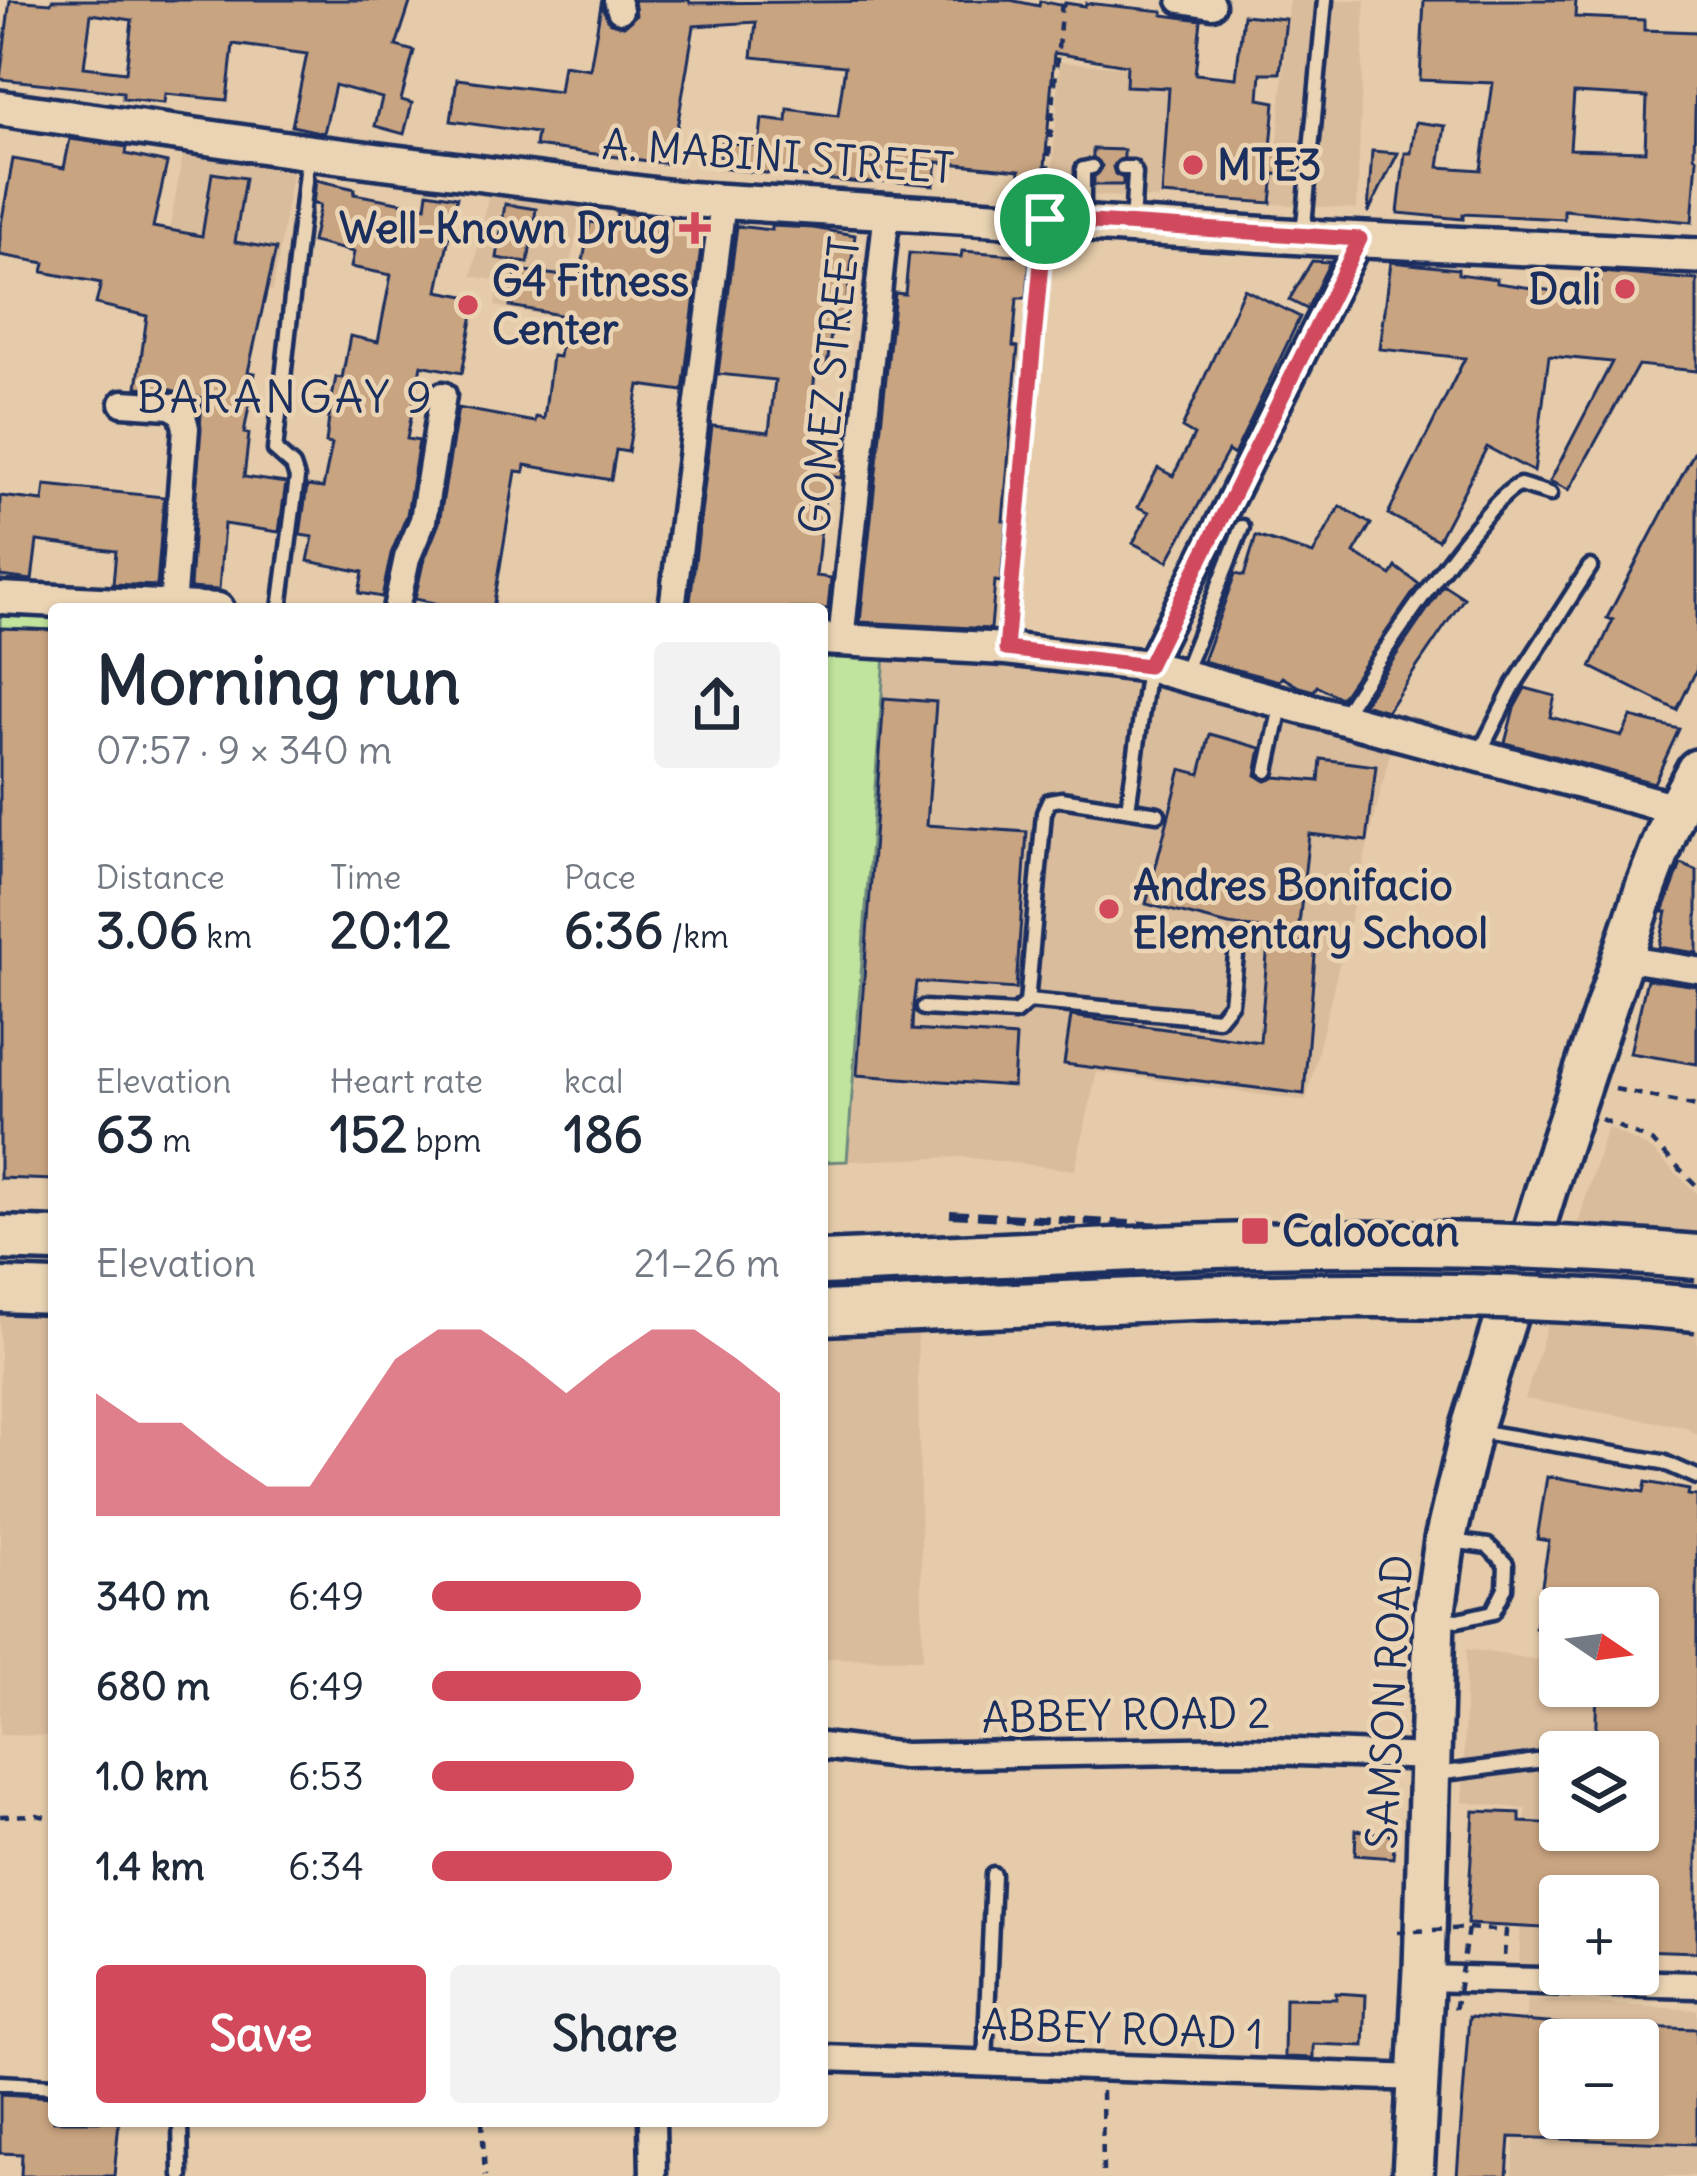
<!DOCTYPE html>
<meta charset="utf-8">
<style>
body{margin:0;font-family:Delius,sans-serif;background:#f2f2f3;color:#1f2937;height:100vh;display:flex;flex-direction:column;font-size:45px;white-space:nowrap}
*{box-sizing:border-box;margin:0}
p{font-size:39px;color:#747a83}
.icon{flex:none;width:66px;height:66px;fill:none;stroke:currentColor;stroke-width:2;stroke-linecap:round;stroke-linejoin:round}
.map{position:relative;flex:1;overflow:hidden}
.sheet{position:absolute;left:48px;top:603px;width:780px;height:1524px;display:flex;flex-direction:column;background:#fff;border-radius:12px;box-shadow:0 3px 9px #0004}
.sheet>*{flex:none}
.needle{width:78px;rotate:103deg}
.tools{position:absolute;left:1539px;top:1587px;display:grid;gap:24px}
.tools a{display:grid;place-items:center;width:120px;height:120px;border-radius:12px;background:#fff;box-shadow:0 3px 9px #0004;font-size:60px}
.pin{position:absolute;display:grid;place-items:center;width:102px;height:102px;color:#fff;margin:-51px;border:6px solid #fff;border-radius:50%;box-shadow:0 3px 12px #0007}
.round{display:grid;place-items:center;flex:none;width:126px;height:126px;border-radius:12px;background:#f2f2f3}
.head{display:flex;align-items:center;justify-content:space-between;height:204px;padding:0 48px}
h1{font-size:66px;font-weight:800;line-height:90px}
.metrics{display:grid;grid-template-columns:repeat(3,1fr);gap:18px;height:204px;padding:12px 48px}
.metrics div{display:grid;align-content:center}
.metrics b{font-size:51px;font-weight:800}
.metrics small{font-size:33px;font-weight:400}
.metrics p{font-size:33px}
.chart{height:336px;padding:24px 48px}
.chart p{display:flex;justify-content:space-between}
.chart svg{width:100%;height:216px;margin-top:12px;fill:#d1495b;opacity:.7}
.button{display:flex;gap:24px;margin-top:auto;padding:24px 48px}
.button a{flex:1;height:138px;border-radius:12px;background:#d1495b;color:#fff;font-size:48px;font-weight:800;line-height:138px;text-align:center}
.button a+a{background:#f2f2f3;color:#1f2937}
ul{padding:0 48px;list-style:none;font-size:39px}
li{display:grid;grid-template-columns:192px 144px 1fr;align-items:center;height:90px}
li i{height:30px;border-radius:15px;background:#d1495b}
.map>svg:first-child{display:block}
</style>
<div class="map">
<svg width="1697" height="2176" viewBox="0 0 1697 2176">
<rect width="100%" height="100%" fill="#e5cba9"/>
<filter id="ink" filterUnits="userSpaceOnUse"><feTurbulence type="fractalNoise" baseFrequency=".00833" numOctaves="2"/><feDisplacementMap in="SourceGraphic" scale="24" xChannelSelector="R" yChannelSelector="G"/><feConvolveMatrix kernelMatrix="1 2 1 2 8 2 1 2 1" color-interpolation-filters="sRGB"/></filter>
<g filter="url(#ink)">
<!-- built -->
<path fill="#d9bc9c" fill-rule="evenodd" d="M 1289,0 L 1365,0 L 1357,209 L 1273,204 Z
M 1060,62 L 1171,70 L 1159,199 L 1051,193 Z
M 184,149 L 293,168 L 273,291 L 162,271 Z
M 490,187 L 583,204 L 559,318 L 495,306 L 499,281 L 472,276 Z
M 822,651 L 1022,661 L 1139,677 L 1392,745 L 1306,1101 L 1097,1072 L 1075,1170 L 962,1157 L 822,1162 Z
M 1607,1127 L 1651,1149 L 1697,1193 L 1697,1435 L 1685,1427 L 1525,1399 Z
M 0,1302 L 54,1305 L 54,1736 L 0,1735 Z
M 822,1323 L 917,1323 L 923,1659 L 822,1658 Z
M 1466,1649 L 1560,1663 L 1560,1686 L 1638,1686 L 1638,1752 L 1560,1752 L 1560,1966 L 1519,1964 L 1526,1809 L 1463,1802 Z
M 1528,1999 L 1697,2010 L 1697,2176 L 1512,2176 ZM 1560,2040 L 1638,2040 L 1638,2118 L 1560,2118 Z"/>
<!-- green -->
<path fill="#c0e39d" stroke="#6e897e" stroke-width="3" d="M 0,605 L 54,609 L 54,630 L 0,628 Z
M 822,651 L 885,655 L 847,1161 L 822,1162 Z"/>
<!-- building -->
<path fill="#c9a481" stroke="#1b2f5e" stroke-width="3" fill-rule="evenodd" d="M 10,0 L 51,3 L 52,0 L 411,0 L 396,46 L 414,51 L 401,100 L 412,103 L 404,134 L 375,126 L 382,98 L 335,85 L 324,133 L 292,126 L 307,54 L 233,44 L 227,100 L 165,94 L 164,103 L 123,99 L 123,92 L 0,79 ZM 91,14 L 132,20 L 126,72 L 84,67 Z
M 634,0 L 689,0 L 690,3 L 1010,0 L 1039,6 L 1040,1 L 1064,6 L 1065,3 L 1085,6 L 1086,3 L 1163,11 L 1163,15 L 1201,20 L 1195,74 L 1236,78 L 1243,15 L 1286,19 L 1280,73 L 1261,73 L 1259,99 L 1275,102 L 1271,148 L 1296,151 L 1296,175 L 1274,174 L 1271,203 L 1162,195 L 1169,88 L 1126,86 L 1127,65 L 1054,53 L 1043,192 L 1019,190 L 1020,170 L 937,162 L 934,185 L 889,181 L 861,183 L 718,168 L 722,142 L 759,146 L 762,119 L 787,122 L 788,109 L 838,116 L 845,66 L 752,57 L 756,22 L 694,26 L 671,164 L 535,146 L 537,133 L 451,121 L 457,79 L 559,92 L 563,65 L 590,69 L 601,5 L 610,23 L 624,26 L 636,15 Z
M 1424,0 L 1576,0 L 1575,17 L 1644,20 L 1644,30 L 1697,32 L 1694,155 L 1697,159 L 1692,222 L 1564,210 L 1564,219 L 1463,214 L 1463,219 L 1398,213 L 1405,153 L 1411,153 L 1416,122 L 1445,126 L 1439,167 L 1481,170 L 1493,83 L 1420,80 ZM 1574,93 L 1647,97 L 1645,151 L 1570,149 Z
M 70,139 L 127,147 L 126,154 L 167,163 L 153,227 L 202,236 L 212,173 L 245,178 L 235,242 L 276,249 L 248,372 L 255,373 L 244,433 L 249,434 L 244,477 L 286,483 L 279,532 L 224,524 L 219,590 L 190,588 L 202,398 L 171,390 L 137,387 L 147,316 L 96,304 L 101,283 L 43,272 L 45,263 L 0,255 L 0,230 L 13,159 L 64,168 Z
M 1093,149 L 1124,150 L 1124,158 L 1113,167 L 1115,174 L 1123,178 L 1123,185 L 1094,185 L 1094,177 L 1102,166 L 1093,157 Z
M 1372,151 L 1398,153 L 1368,213 Z
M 316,180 L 355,189 L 354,194 L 426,207 L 428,192 L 457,197 L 438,291 L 476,298 L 462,373 L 421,365 L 407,439 L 419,441 L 407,515 L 391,554 L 382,597 L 359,593 L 363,572 L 308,561 L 313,537 L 300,535 L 307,486 L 323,488 L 332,444 L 326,443 L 330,409 L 336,377 L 342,378 L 350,336 L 378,342 L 391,275 L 351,267 L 354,252 L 312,242 L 320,205 L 313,204 Z
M 505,204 L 536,209 L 528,263 L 497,258 Z
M 617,212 L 704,223 L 683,391 L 639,385 L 628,452 L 616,450 L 611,480 L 525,465 L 524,472 L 516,471 L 493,609 L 463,609 L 415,599 L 423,563 L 439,523 L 458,408 L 535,422 L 536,417 L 544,419 L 552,356 L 559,357 L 565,316 L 510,306 L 517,270 L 580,278 L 590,222 L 615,226 Z
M 737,226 L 771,230 L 771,226 L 813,228 L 855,235 L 843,334 L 831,333 L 826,376 L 815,374 L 809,429 L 846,434 L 842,478 L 828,476 L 821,527 L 816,576 L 831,578 L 828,609 L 689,609 L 712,426 L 769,432 L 775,380 L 718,374 Z
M 962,251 L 1030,256 L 1027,298 L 1017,298 L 1013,346 L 1018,347 L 1003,521 L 1007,521 L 1001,582 L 995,581 L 991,629 L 860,622 L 895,293 L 905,294 L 909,253 L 961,257 Z
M 1312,261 L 1330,262 L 1307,309 L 1289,300 Z
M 1391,262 L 1458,269 L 1458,274 L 1497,279 L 1497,283 L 1554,291 L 1553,298 L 1598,301 L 1601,272 L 1697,280 L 1697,371 L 1638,365 L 1569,490 L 1550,481 L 1612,362 L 1549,356 L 1534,472 L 1487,447 L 1438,540 L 1388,514 L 1465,358 L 1380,349 Z
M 1244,289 L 1300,317 L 1234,455 L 1228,451 L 1168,561 L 1133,543 L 1149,512 L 1138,507 L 1158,468 L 1173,476 L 1194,435 L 1182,428 Z
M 1697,447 L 1697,669 L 1677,710 L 1591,667 L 1613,620 L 1607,618 Z
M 45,485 L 164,497 L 157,586 L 113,584 L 116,551 L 37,541 L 32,580 L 0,576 L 0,496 L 43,501 Z
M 1340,506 L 1371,524 L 1354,553 L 1391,575 L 1396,567 L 1419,584 L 1341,698 L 1317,686 L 1314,691 L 1299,687 L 1282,677 L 1279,681 L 1203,661 L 1235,574 L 1244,576 L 1256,536 L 1313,554 Z
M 1444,585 L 1464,598 L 1387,711 L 1363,704 Z
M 0,628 L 54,630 L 54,1180 L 0,1178 Z
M 1525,688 L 1555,696 L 1550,717 L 1622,736 L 1631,717 L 1679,729 L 1654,783 L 1505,743 L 1514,708 Z
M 884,698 L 936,702 L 927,825 L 1027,832 L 1016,989 L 916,982 L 913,1006 L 912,1030 L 1016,1037 L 1013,1086 L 857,1075 Z
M 1210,734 L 1261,748 L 1256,775 L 1266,781 L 1276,777 L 1319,781 L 1321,759 L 1376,766 L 1367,841 L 1309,834 L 1297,942 L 1316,943 L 1304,1094 L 1064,1064 L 1071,1016 L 1260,1042 L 1269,930 L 1229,925 L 1146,904 L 1181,769 L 1200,774 Z
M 1681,864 L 1697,871 L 1697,953 L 1659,947 L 1667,912 L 1663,912 Z
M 1647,979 L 1697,986 L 1697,1064 L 1630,1053 Z
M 1547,1476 L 1644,1492 L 1646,1482 L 1689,1490 L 1688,1495 L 1697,1496 L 1697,1952 L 1638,1950 L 1638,1896 L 1560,1896 L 1560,1929 L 1467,1924 L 1474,1811 L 1520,1813 L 1520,1822 L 1560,1824 L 1560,1830 L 1638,1830 L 1638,1752 L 1595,1752 L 1597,1686 L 1638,1686 L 1638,1608 L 1560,1608 L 1560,1633 L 1535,1628 L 1549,1541 L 1537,1539 Z
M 1356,1830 L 1395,1835 L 1393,1858 L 1355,1855 Z
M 1336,1993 L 1366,1995 L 1364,2046 L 1313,2044 L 1313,2058 L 1284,2057 L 1285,1998 L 1336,1999 Z
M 1469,2017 L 1560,2024 L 1560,2118 L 1638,2118 L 1638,2027 L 1697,2029 L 1697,2144 L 1510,2137 L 1507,2176 L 1457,2176 Z
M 0,2094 L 54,2097 L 54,2121 L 119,2121 L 114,2176 L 21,2176 L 22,2154 L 0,2153 Z"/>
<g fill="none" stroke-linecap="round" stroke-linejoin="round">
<defs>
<path id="service" d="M 1123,168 L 1132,168 L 1135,173 L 1132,225
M 1083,218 L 1083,169 L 1092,167
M 1303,236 L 1325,0
M 1028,397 L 1045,226
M 280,609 L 297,478 L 293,466 L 275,450 L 308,154
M 1006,649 L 1021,483
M 1184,673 L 1242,527
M 1342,717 C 1364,680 1488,493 1520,485 L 1550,494
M 1479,754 L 1514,685 L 1590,567
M 1267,771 L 1282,702
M 1128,809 L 1148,668
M 1028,1001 L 1218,1019 L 1231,1003 L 1237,946
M 923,1008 L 1015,1013 L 1027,1003 L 1044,813 L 1049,801 L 1061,799 L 1158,814
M 1476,1431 L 1663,1462 L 1697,1477
M 1442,1618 L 1458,1620 L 1493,1612 L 1505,1588 L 1506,1564 L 1488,1546 L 1451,1541
M 1437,1774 L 1560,1758
M 985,2064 L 993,1874
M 0,2083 L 54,2086
M 180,2122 L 181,2176"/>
<path id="minor" d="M 617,0 L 620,10
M 1181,0 L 1212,5
M 123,403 L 170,406 L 182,412 L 186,428 L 172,607
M 396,609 L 407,558 L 423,520 L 443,395
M 672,609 L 723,202
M 841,640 L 887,210
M 1148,666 L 1360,239
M 1622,958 L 1697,970
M 822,1746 L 904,1756 L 1241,1750 L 1432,1757
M 1424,1978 L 1697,1985
M 822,2058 L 1420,2078
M 652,2121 L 653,2176"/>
<path id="tertiary" d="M 0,598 L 218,609
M 822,639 L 1006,649 L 1148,666 L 1676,809"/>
<path id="secondary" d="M 0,108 L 308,152 L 682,199 L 1303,237 L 1697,256"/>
<path id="trunk" d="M 1413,2176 L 1424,1970 L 1434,1617 L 1445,1540 L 1471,1430 L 1556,1158 L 1646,887 L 1676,809 L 1697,770"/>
<path id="motorway" d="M 0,1238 L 54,1240
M 822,1263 L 1113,1250
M 0,1290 L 54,1292
M 822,1313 L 1112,1301"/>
</defs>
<!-- service casing -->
<use href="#service" stroke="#1b2f5e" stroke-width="21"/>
<!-- minor casing -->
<use href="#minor" stroke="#1b2f5e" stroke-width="33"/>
<!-- tertiary casing -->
<use href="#tertiary" stroke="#1b2f5e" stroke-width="39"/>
<!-- secondary casing -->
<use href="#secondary" stroke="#1b2f5e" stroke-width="42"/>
<!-- trunk casing -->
<use href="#trunk" stroke="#1b2f5e" stroke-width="48"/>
<!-- motorway casing -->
<use href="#motorway" stroke="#1b2f5e" stroke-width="51"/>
<!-- path -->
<path stroke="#1b2f5e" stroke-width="4.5" stroke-dasharray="9 9" stroke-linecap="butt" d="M 1046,192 L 1062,0
M 1023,463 L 1027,415
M 1615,1089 L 1697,1106
M 1601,1119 L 1653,1142 L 1697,1186
M 0,1816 L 37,1815 L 54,1819
M 1468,1928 L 1506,1931 L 1504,1957
M 1102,2091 L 1103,2176
M 482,2121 L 485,2176"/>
<!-- service -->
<use href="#service" stroke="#ead4b3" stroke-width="12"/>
<!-- minor -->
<use href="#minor" stroke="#ead4b3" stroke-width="24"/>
<!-- tertiary -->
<use href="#tertiary" stroke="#ead4b3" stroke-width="30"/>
<!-- secondary -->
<use href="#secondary" stroke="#ead4b3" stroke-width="33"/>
<!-- trunk -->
<use href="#trunk" stroke="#ead4b3" stroke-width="39"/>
<!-- motorway -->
<use href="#motorway" stroke="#ead4b3" stroke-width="42"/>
<!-- rail -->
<path stroke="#1b2f5e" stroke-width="8" stroke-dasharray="18 9" stroke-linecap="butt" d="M 950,1214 L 1255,1231 L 1525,1259 L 1595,1263 L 1697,1258"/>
<defs>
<path id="motorway-bridge" d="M 1113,1250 C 1308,1241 1502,1240 1697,1257
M 1112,1301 C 1307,1293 1502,1291 1697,1309"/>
</defs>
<!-- motorway-bridge casing -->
<use href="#motorway-bridge" stroke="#1b2f5e" stroke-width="51" stroke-linecap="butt"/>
<!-- path-bridge -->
<path stroke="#1b2f5e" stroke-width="4.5" stroke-dasharray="9 9" stroke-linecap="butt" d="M 1397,1932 L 1468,1928 L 1455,2012"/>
<!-- motorway-bridge -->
<use href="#motorway-bridge" stroke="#ead4b3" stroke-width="42"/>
</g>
</g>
<g fill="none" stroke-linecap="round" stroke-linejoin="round" filter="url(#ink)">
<defs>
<path id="route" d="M 1045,219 L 1360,239 L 1148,666 L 1006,649 Z"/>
</defs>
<!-- route casing -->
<use href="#route" stroke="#fff" stroke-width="24"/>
<!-- route -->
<use href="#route" stroke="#d1495b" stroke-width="15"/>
</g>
<!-- markers -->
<g fill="#d1495b" stroke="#ead4b3" stroke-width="4.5">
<circle cx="1193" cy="165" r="12"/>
<path d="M689 210h12v12h12v12h-12v12h-12v-12h-12v-12h12z"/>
<circle cx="1625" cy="289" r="12"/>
<circle cx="468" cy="305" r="12"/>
<circle cx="1109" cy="909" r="12"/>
<rect x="1240" y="1216" width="30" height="30" rx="6"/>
</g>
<g text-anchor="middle" stroke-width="9" stroke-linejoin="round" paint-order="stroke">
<!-- street labels -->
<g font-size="42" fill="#1b2f5e" stroke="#ead4b3">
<text transform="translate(778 156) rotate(4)" y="15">A. MABINI STREET</text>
<text transform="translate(829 385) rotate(-84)" y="15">GOMEZ STREET</text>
<text transform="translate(1389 1702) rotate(-87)" y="15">SAMSON ROAD</text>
<text transform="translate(1126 1715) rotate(-1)" y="15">ABBEY ROAD 2</text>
<text transform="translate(1122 2029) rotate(2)" y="15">ABBEY ROAD 1</text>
</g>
<!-- poi labels -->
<g font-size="42" font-weight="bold" fill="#1b2f5e" stroke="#ead4b3" text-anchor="start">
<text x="1217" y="180">MTE3</text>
<text x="671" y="243" text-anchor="end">Well-Known Drug</text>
<text x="492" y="296">G4 Fitness<tspan x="492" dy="48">Center</tspan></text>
<text x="1601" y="304" text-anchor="end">Dali</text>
<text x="1133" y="900">Andres Bonifacio<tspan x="1133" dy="48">Elementary School</tspan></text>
<text x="1282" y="1246">Caloocan</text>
</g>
<!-- neighbourhood labels -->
<g font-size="45" letter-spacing="3" fill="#1b2f5e" stroke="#ead4b3">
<text x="286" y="413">BARANGAY 9</text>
</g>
</g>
</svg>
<div class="tools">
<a><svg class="needle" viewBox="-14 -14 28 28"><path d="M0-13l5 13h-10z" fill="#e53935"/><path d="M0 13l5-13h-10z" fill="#747a83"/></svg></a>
<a><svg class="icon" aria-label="layers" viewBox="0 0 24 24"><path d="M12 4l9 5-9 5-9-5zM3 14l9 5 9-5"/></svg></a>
<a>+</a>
<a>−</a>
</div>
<div class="pin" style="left:1045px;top:219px;background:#1e9e55"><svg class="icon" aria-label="arrive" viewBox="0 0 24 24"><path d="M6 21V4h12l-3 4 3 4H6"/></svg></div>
<section class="sheet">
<div class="head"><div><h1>Morning run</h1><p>07:57 · 9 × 340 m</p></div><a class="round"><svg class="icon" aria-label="share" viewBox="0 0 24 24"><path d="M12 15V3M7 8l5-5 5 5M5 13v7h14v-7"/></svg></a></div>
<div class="metrics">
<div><p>Distance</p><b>3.06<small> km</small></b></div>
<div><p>Time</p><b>20:12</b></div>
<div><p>Pace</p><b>6:36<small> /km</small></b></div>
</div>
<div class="metrics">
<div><p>Elevation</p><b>63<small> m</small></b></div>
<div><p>Heart rate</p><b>152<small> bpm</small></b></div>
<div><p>kcal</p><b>186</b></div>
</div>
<div class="chart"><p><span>Elevation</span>21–26 m</p>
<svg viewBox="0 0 160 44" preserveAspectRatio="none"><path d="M0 44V19L10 25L20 25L30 32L40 38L50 38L60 25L70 12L80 6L90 6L100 12L110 19L120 12L130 6L140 6L150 12L160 19V44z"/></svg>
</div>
<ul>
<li><b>340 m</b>6:49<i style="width:60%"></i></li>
<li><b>680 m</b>6:49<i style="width:60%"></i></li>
<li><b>1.0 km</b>6:53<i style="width:58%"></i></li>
<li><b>1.4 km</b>6:34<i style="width:69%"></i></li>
</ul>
<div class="button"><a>Save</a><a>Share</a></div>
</section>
</div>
